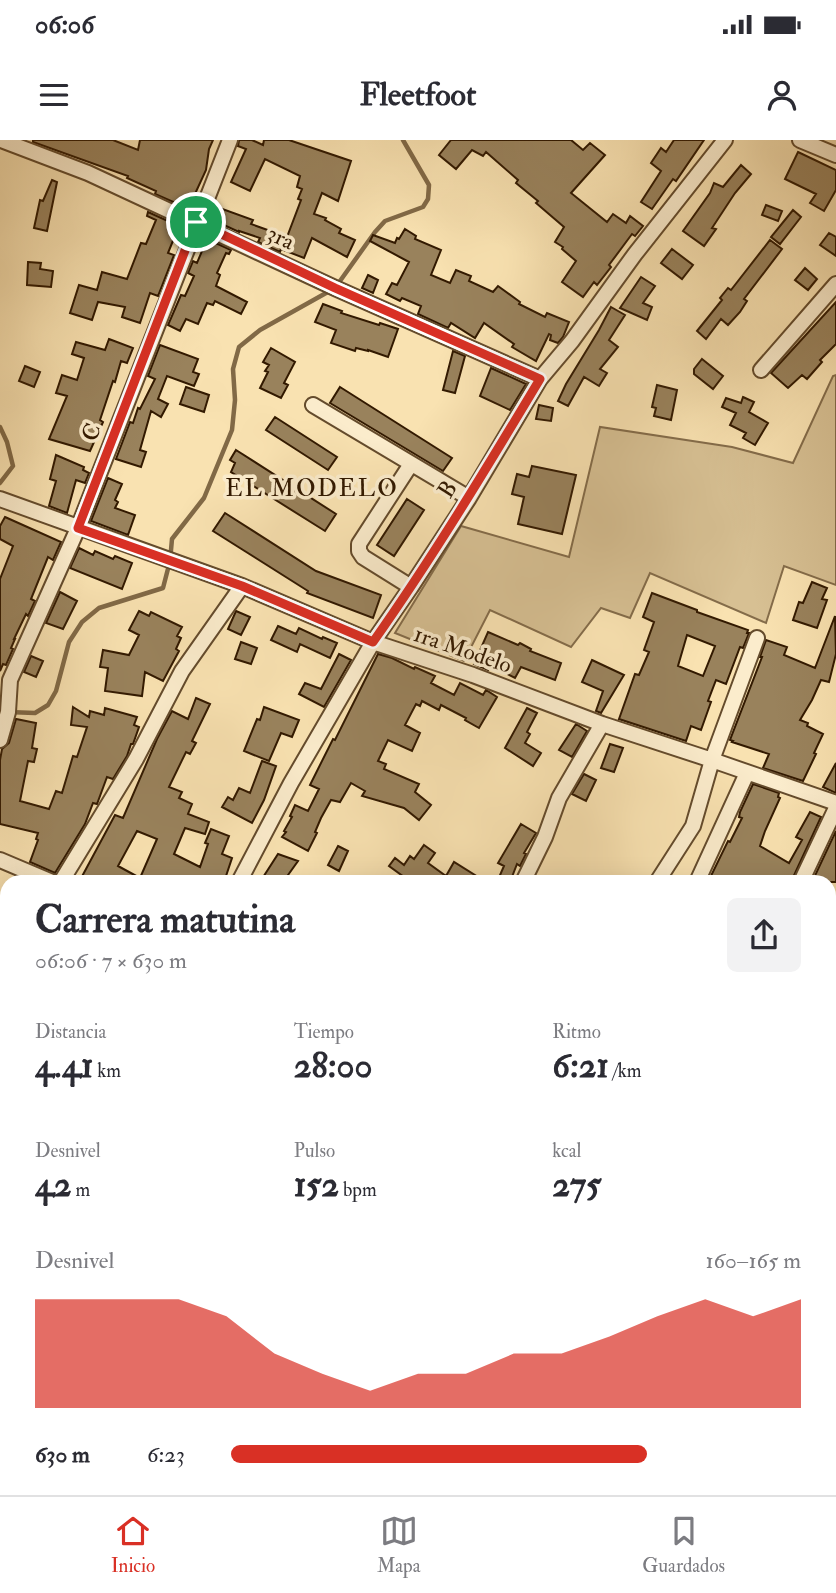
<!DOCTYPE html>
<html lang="es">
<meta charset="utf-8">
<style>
body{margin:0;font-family:"IM FELL Double Pica",serif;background:#f2f2f3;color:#2b2b33;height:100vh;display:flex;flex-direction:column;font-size:26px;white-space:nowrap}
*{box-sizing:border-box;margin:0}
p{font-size:23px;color:#7c7c81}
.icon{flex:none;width:38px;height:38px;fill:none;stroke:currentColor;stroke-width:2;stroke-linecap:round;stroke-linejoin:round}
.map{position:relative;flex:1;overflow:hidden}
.panel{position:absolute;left:0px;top:735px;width:836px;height:621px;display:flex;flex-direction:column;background:#fff;border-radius:21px 21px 0 0;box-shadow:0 7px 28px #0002}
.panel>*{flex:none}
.pin{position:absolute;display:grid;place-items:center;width:60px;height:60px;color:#fff;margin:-30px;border:4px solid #fff;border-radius:50%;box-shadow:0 2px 7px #0007}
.round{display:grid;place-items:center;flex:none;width:74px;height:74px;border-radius:10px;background:#f2f2f3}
.headline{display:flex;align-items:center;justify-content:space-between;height:119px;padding:0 35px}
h1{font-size:38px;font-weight:700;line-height:52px}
.stats{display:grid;grid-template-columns:repeat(3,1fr);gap:10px;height:119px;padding:7px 35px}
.stats div{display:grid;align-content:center}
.stats b{font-size:35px;font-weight:700}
.stats small{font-size:19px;font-weight:400}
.stats p{font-size:19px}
.chart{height:196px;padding:14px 35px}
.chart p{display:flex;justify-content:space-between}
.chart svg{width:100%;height:126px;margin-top:7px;fill:#d93025;opacity:.7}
ul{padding:0 35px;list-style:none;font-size:23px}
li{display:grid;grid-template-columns:112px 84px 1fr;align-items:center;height:52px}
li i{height:18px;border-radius:9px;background:#d93025}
.status{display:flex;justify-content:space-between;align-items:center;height:49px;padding:0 35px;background:#fff;direction:ltr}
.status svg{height:19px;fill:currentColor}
header{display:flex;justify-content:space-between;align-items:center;height:91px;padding:0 35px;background:#fff;font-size:32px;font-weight:700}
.dock{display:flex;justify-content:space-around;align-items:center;height:98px;border-top:2px solid #e1e1e2;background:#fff;font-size:19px;color:#7c7c81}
.dock a{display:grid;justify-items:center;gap:4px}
.dock .current{color:#d93025}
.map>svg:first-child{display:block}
</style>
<div class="status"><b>06:06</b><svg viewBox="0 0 49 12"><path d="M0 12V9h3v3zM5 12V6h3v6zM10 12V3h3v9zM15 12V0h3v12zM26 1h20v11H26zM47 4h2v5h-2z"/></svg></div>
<header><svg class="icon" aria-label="menu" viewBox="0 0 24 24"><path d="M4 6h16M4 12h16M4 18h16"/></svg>Fleetfoot<svg class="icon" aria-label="person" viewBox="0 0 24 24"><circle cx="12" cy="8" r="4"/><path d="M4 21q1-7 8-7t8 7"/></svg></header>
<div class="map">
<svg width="836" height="1355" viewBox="0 0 836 1355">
<rect width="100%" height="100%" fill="#f9e2b1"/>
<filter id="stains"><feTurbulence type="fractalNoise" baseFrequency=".00286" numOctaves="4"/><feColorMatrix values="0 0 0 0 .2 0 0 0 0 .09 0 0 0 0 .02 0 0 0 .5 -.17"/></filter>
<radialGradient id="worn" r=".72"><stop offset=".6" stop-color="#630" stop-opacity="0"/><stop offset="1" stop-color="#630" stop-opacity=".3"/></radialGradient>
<!-- green -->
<path fill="#d7c093" stroke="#846c4a" stroke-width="2" d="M 836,235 L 836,445 L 784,426 L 766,483 L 650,433 L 630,478 L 601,468 L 571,507 L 490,470 L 464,521 L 395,493 L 461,386 L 569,417 L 600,287 L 732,307 L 793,323 L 833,236 Z
M 138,1349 L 634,1349 L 639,1355 L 138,1355 Z"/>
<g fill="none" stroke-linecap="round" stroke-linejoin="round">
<!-- stream -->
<path stroke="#816946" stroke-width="4.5" d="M 0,287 L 7,302 L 13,326 L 0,343
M 0,568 L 8,572 L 35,573 L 48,565 L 56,551 L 69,502 L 82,482 L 99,468 L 163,448 L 170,421 L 172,399 L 204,358 L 232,290 L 235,260 L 233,229 L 239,207 L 260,190 L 335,148 L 375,92 L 385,81 L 423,67 L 428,59 L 429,45 L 403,0"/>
</g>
<!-- building -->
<path fill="#99825c" stroke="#321900" stroke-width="2" fill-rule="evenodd" d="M 33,0 L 113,0 L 138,10 L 140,0 L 213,0 L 209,9 L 206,30 L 189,67 L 188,66 L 187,68 L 155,54 L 156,51 L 127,38 L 128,36 L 33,2 Z
M 239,0 L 252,0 L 263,5 L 264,0 L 289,0 L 351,21 L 338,61 L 322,53 L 314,74 L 326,78 L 325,80 L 341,89 L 339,93 L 355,100 L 347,117 L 312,98 L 304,118 L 281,109 L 280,112 L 258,102 L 260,98 L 239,91 L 239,92 L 215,81 L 216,79 L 213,78 L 217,67 L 253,80 L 251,84 L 287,97 L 301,60 L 298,59 L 302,49 L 297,47 L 300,36 L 265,19 L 250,51 L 231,42 L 246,9 L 238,6 Z
M 451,0 L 571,0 L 583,10 L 590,3 L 605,15 L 571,53 L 607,82 L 613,74 L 626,83 L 630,76 L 643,86 L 635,96 L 632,94 L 609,125 L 611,127 L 597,145 L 594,142 L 583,157 L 562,142 L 576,121 L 562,109 L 563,107 L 555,102 L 564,87 L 536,63 L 538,61 L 516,43 L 518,40 L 486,12 L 483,16 L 472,10 L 456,29 L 439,15 Z
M 674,0 L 704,0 L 676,41 L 673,39 L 652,69 L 641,62 L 661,31 L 651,23 L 661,8 L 666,12 Z
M 798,12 L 836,30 L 836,50 L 824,71 L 810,63 L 816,54 L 785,39 Z
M 741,25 L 751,34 L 735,53 L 712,88 L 716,89 L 704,106 L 683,91 L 710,53 L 714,43 L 723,47 Z
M 52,40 L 57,42 L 47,91 L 34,88 L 40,60 L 43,61 Z
M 766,65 L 782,71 L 778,81 L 762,75 Z
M 793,70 L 801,77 L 780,104 L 771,97 Z
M 148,72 L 179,86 L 168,113 L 174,115 L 158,156 L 150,153 L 140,183 L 122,177 L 125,167 L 98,162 L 92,180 L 70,173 L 79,145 L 97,150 L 102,132 L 127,139 L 141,103 L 146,104 L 156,80 L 147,76 Z
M 405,89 L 416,96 L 415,99 L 441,110 L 431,135 L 450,143 L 456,130 L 471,136 L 469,141 L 493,152 L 498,146 L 520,162 L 519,164 L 545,177 L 547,173 L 569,182 L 563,197 L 558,203 L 550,200 L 551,195 L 549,194 L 536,221 L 512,207 L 514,204 L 484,183 L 475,198 L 451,183 L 448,188 L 418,174 L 421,166 L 402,158 L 400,161 L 386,154 L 392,143 L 397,145 L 409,122 L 370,101 L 373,95 L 395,103 L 397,98 L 399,99 Z
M 829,93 L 836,97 L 836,116 L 820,105 Z
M 207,99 L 231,110 L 229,114 L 226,113 L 217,133 L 220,135 L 216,146 L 247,162 L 241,174 L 215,161 L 213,165 L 207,163 L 198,184 L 186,179 L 180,191 L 168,185 L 181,155 L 185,156 L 194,136 L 188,133 L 193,121 L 197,123 Z
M 770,100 L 782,109 L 744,159 L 747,161 L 740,172 L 728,185 L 721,179 L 706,199 L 697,191 L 722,160 L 720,158 L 728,148 L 731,150 Z
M 672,109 L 693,125 L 682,139 L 661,123 Z
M 28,122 L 41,123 L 40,129 L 53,131 L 51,147 L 27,145 Z
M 805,128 L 817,139 L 808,150 L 795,140 Z
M 368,135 L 378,140 L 373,153 L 362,148 Z
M 641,137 L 655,146 L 643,163 L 652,167 L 647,180 L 620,168 Z
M 836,162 L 836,204 L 820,220 L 822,222 L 807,239 L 802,235 L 788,248 L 771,233 Z
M 323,164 L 342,171 L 341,173 L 379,185 L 380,183 L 398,189 L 388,217 L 368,210 L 368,211 L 356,208 L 355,211 L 331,203 L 336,190 L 315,182 Z
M 611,167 L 625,175 L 609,200 L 618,207 L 600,229 L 607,233 L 599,246 L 584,237 L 568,266 L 558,261 L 566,244 L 599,190 Z
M 109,199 L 133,208 L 127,223 L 121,221 L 115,242 L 113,241 L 100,280 L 103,282 L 90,311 L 49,299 L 67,256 L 56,253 L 62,235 L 77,240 L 84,218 L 72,214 L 76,202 L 105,210 Z
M 160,205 L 198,219 L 193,232 L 199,234 L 194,246 L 167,236 L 158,259 L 168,264 L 161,277 L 151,271 L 140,310 L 146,312 L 141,327 L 116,319 L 130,282 L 133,283 L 138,268 L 140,269 L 155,239 L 148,236 Z
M 271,208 L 295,222 L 284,243 L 288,245 L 281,258 L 260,248 L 268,232 L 265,231 L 269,225 L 263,222 Z
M 453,211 L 465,216 L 455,253 L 443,250 Z
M 702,219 L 723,236 L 713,249 L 694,234 L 694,229 Z
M 25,226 L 40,232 L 34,247 L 19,241 Z
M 491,228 L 526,244 L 510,270 L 480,256 Z
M 657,245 L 677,250 L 671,280 L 654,276 L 656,268 L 652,267 Z
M 186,247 L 209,255 L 204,272 L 180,264 Z
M 340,247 L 452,318 L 443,331 L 330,263 Z
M 743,257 L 754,262 L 749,272 L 768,283 L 755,305 L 743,298 L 746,293 L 730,285 L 736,273 L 722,267 L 726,258 L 741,263 Z
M 539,265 L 553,268 L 551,281 L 536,279 Z
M 275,277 L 337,317 L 328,330 L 266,290 Z
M 236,310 L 336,374 L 325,391 L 231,332 L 235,323 L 230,320 Z
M 56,315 L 84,327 L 83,330 L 89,333 L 85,343 L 76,340 L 67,373 L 49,366 L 56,341 L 50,339 Z
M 532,326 L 576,335 L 562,394 L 518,384 L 524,357 L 512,354 L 517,334 L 529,337 Z
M 108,338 L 122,344 L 115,360 L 118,362 L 115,368 L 135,375 L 128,395 L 91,381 Z
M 407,359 L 424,370 L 394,416 L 377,405 Z
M 225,373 L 316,431 L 381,455 L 373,478 L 307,453 L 308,451 L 213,391 Z
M 5,377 L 61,402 L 53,420 L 48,417 L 31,459 L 35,461 L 28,476 L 26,474 L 14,499 L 15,499 L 11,508 L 13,509 L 6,525 L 3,524 L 0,531 L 0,439 L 13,406 L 0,399 L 0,386 Z
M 79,408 L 93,415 L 95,411 L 113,419 L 115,416 L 132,423 L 122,449 L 70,428 Z
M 812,442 L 827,448 L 822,459 L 827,460 L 817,488 L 793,480 L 799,462 L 803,463 Z
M 60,452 L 77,461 L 63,489 L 46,483 Z
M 652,453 L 697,470 L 697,472 L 748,490 L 747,493 L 749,493 L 743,508 L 740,507 L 726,544 L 716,540 L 708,561 L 711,562 L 701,590 L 691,586 L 686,601 L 619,579 L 635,534 L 639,535 L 649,512 L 644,510 L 654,482 L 643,477 ZM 687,495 L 715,506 L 703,536 L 678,526 Z
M 139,471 L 149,476 L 151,472 L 182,487 L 177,496 L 181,498 L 176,509 L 179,511 L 163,541 L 145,532 L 142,556 L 105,551 L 108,528 L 100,527 L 103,510 L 129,515 L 139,495 L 129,490 Z
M 236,471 L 250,477 L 241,495 L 228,489 Z
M 835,476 L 836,514 L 829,542 L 821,540 L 812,560 L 800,580 L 808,583 L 807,586 L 823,594 L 814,613 L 816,614 L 803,641 L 763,628 L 769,614 L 732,602 L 733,601 L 730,600 L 762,517 L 760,517 L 766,500 L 787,507 L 784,515 L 815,528 Z
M 278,486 L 296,494 L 299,488 L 322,499 L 323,497 L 337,503 L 330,518 L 300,504 L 297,512 L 271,500 Z
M 488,492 L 518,505 L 520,503 L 531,509 L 530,511 L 561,523 L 555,540 L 521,527 L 515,538 L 490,525 L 488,530 L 474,524 Z
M 241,502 L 257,508 L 251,524 L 235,519 Z
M 339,514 L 351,520 L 324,567 L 299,554 L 305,543 L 321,549 Z
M 378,514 L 392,518 L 414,529 L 415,527 L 435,536 L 431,543 L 454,555 L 460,543 L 483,555 L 486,550 L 497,557 L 479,588 L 465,580 L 466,578 L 441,565 L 439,570 L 422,561 L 420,566 L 416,564 L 405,585 L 420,593 L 412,611 L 388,600 L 378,621 L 386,624 L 384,629 L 419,644 L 415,652 L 431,665 L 419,680 L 404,668 L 362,656 L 365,651 L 351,643 L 340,662 L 331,660 L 321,678 L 315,692 L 317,693 L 308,711 L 282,697 L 286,692 L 284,691 L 292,677 L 290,676 L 295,665 L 308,671 L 319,649 L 310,645 L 333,599 L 335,600 Z
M 31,516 L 43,521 L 36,537 L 24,532 Z
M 592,520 L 624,535 L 601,573 L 596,571 L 603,551 L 582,542 Z
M 196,558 L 210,564 L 192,601 L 196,603 L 190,614 L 186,612 L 169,647 L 182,652 L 179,658 L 192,664 L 188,674 L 209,682 L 205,694 L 185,688 L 174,714 L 200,727 L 208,704 L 205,703 L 211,689 L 229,696 L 222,714 L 232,718 L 224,742 L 149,742 L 140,738 L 147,742 L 79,742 L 115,675 L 123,678 L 157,599 L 172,571 L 188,579 ZM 137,691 L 157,699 L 140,738 L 118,726 Z
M 73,567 L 89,577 L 90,571 L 104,575 L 105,568 L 137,577 L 134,585 L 139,587 L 133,604 L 131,604 L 127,616 L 113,639 L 107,637 L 97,664 L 93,663 L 85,684 L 55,733 L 30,722 L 38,700 L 36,699 L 38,693 L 0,684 L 0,620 L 2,609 L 9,603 L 16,579 L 36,583 L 32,608 L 37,609 L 34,622 L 28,621 L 20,661 L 49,669 L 56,651 L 62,653 L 73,616 L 77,617 L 87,587 L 71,585 Z
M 264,567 L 299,580 L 292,597 L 281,593 L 269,621 L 244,611 L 257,579 L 260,580 Z
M 527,568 L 537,573 L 527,592 L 530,594 L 525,603 L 541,613 L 533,626 L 505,608 Z
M 576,584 L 587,591 L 572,617 L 559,610 Z
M 610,604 L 623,608 L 614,632 L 601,628 Z
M 262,621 L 276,626 L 264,660 L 252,683 L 222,667 L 228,657 L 233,660 L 239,648 L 250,653 Z
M 836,623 L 836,653 L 823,647 Z
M 584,634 L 596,640 L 586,661 L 572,654 Z
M 753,644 L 779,653 L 778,657 L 780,658 L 765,691 L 760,706 L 789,723 L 802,700 L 796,697 L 810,672 L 821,677 L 791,742 L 708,742 L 728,701 L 730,702 L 742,678 L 739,677 L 740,672 Z
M 521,684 L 536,693 L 524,713 L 526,714 L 520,726 L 517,724 L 510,742 L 497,742 L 504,726 L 498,723 Z
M 836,691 L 836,742 L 812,742 Z
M 424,705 L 435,713 L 428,723 L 446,736 L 454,722 L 486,742 L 400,742 L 404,737 L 389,726 L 395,718 L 404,725 L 410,716 L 414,719 Z
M 338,706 L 348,711 L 339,731 L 328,725 Z
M 278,714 L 298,721 L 283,742 L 260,742 Z"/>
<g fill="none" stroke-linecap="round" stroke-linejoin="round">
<defs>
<path id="minor" d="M 1,0 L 88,33 L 335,148 L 540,239
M 800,0 L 836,15
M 761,230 L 836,144
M 313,265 L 469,358
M 411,324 L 359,404 L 359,411 L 363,417 L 411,447
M 0,359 L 242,446 L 373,502 L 473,535 L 602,584 L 712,620 L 836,663
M 0,600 L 8,572 L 10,540 L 78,388 L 230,0
M 0,720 L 52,742
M 61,742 L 136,619 L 182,531 L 242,446
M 239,742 L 291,643 L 373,502 L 411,447 L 469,358 L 540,239 L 572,201 L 635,114 L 725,0
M 523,742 L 545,697 L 559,658 L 602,584
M 657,742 L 693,686 L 712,620 L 757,498
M 697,742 L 747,633
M 801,742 L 836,668
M 830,881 L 836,869
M 0,934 L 7,940
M 0,1025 L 7,1025
M 0,1130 L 7,1131
M 652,1349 L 660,1355
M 128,1355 L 128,1349"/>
<path id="major" d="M 830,1195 L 836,1187
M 707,1355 L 712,1349"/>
</defs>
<!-- minor casing -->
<use href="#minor" stroke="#644b2c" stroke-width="18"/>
<!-- major casing -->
<use href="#major" stroke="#321900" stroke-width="21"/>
<!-- minor -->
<use href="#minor" stroke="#fbeccc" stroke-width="14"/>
<!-- major -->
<use href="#major" stroke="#f9e2b1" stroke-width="18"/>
</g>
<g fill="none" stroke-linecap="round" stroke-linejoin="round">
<defs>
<path id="route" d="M 196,82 L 335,148 L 540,239 C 486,329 433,417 373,502 L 242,446 L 78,388 Z"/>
</defs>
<!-- route casing -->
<use href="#route" stroke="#fff" stroke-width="14"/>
<!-- route -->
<use href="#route" stroke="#d93025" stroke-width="9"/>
</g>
<g text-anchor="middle" stroke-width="7" stroke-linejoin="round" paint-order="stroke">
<!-- street labels -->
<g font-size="23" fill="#321900" stroke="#fbeccc">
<text transform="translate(281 97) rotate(25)" y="8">3ra</text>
<text transform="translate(91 292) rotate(-69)" y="8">C</text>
<text transform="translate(447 349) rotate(-58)" y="8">B</text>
<text transform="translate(463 509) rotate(19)" y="8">1ra Modelo</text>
</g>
<!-- neighbourhood labels -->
<g font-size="24" letter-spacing="2" fill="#321900" stroke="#fbeccc">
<text x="312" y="356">EL MODELO</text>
</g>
</g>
<rect width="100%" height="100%" filter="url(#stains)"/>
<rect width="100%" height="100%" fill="url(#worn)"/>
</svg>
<div class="pin" style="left:196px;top:82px;background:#1e9e55"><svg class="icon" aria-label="arrive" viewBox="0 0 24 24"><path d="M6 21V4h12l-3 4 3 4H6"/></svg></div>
<section class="panel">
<div class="headline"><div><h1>Carrera matutina</h1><p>06:06 · 7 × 630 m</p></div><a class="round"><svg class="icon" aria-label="share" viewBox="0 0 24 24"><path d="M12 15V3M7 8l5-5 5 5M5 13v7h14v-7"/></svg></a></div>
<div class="stats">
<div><p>Distancia</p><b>4.41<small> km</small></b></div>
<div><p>Tiempo</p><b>28:00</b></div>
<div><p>Ritmo</p><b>6:21<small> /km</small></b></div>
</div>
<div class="stats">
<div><p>Desnivel</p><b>42<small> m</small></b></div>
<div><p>Pulso</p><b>152<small> bpm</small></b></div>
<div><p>kcal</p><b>275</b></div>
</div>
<div class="chart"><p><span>Desnivel</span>160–165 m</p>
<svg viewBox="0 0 160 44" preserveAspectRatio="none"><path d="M0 44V6L10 6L20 6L30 6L40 12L50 25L60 32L70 38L80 32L90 32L100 25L110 25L120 19L130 12L140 6L150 12L160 6V44z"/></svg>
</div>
<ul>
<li><b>630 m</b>6:23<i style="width:73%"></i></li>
</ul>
</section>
</div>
<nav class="dock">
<a class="current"><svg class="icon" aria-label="home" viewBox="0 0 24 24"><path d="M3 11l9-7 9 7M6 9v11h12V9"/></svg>Inicio</a>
<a><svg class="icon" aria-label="map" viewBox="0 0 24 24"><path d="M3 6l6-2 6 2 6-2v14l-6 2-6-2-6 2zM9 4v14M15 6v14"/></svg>Mapa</a>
<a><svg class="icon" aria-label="saved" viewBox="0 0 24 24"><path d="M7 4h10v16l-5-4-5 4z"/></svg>Guardados</a>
</nav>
